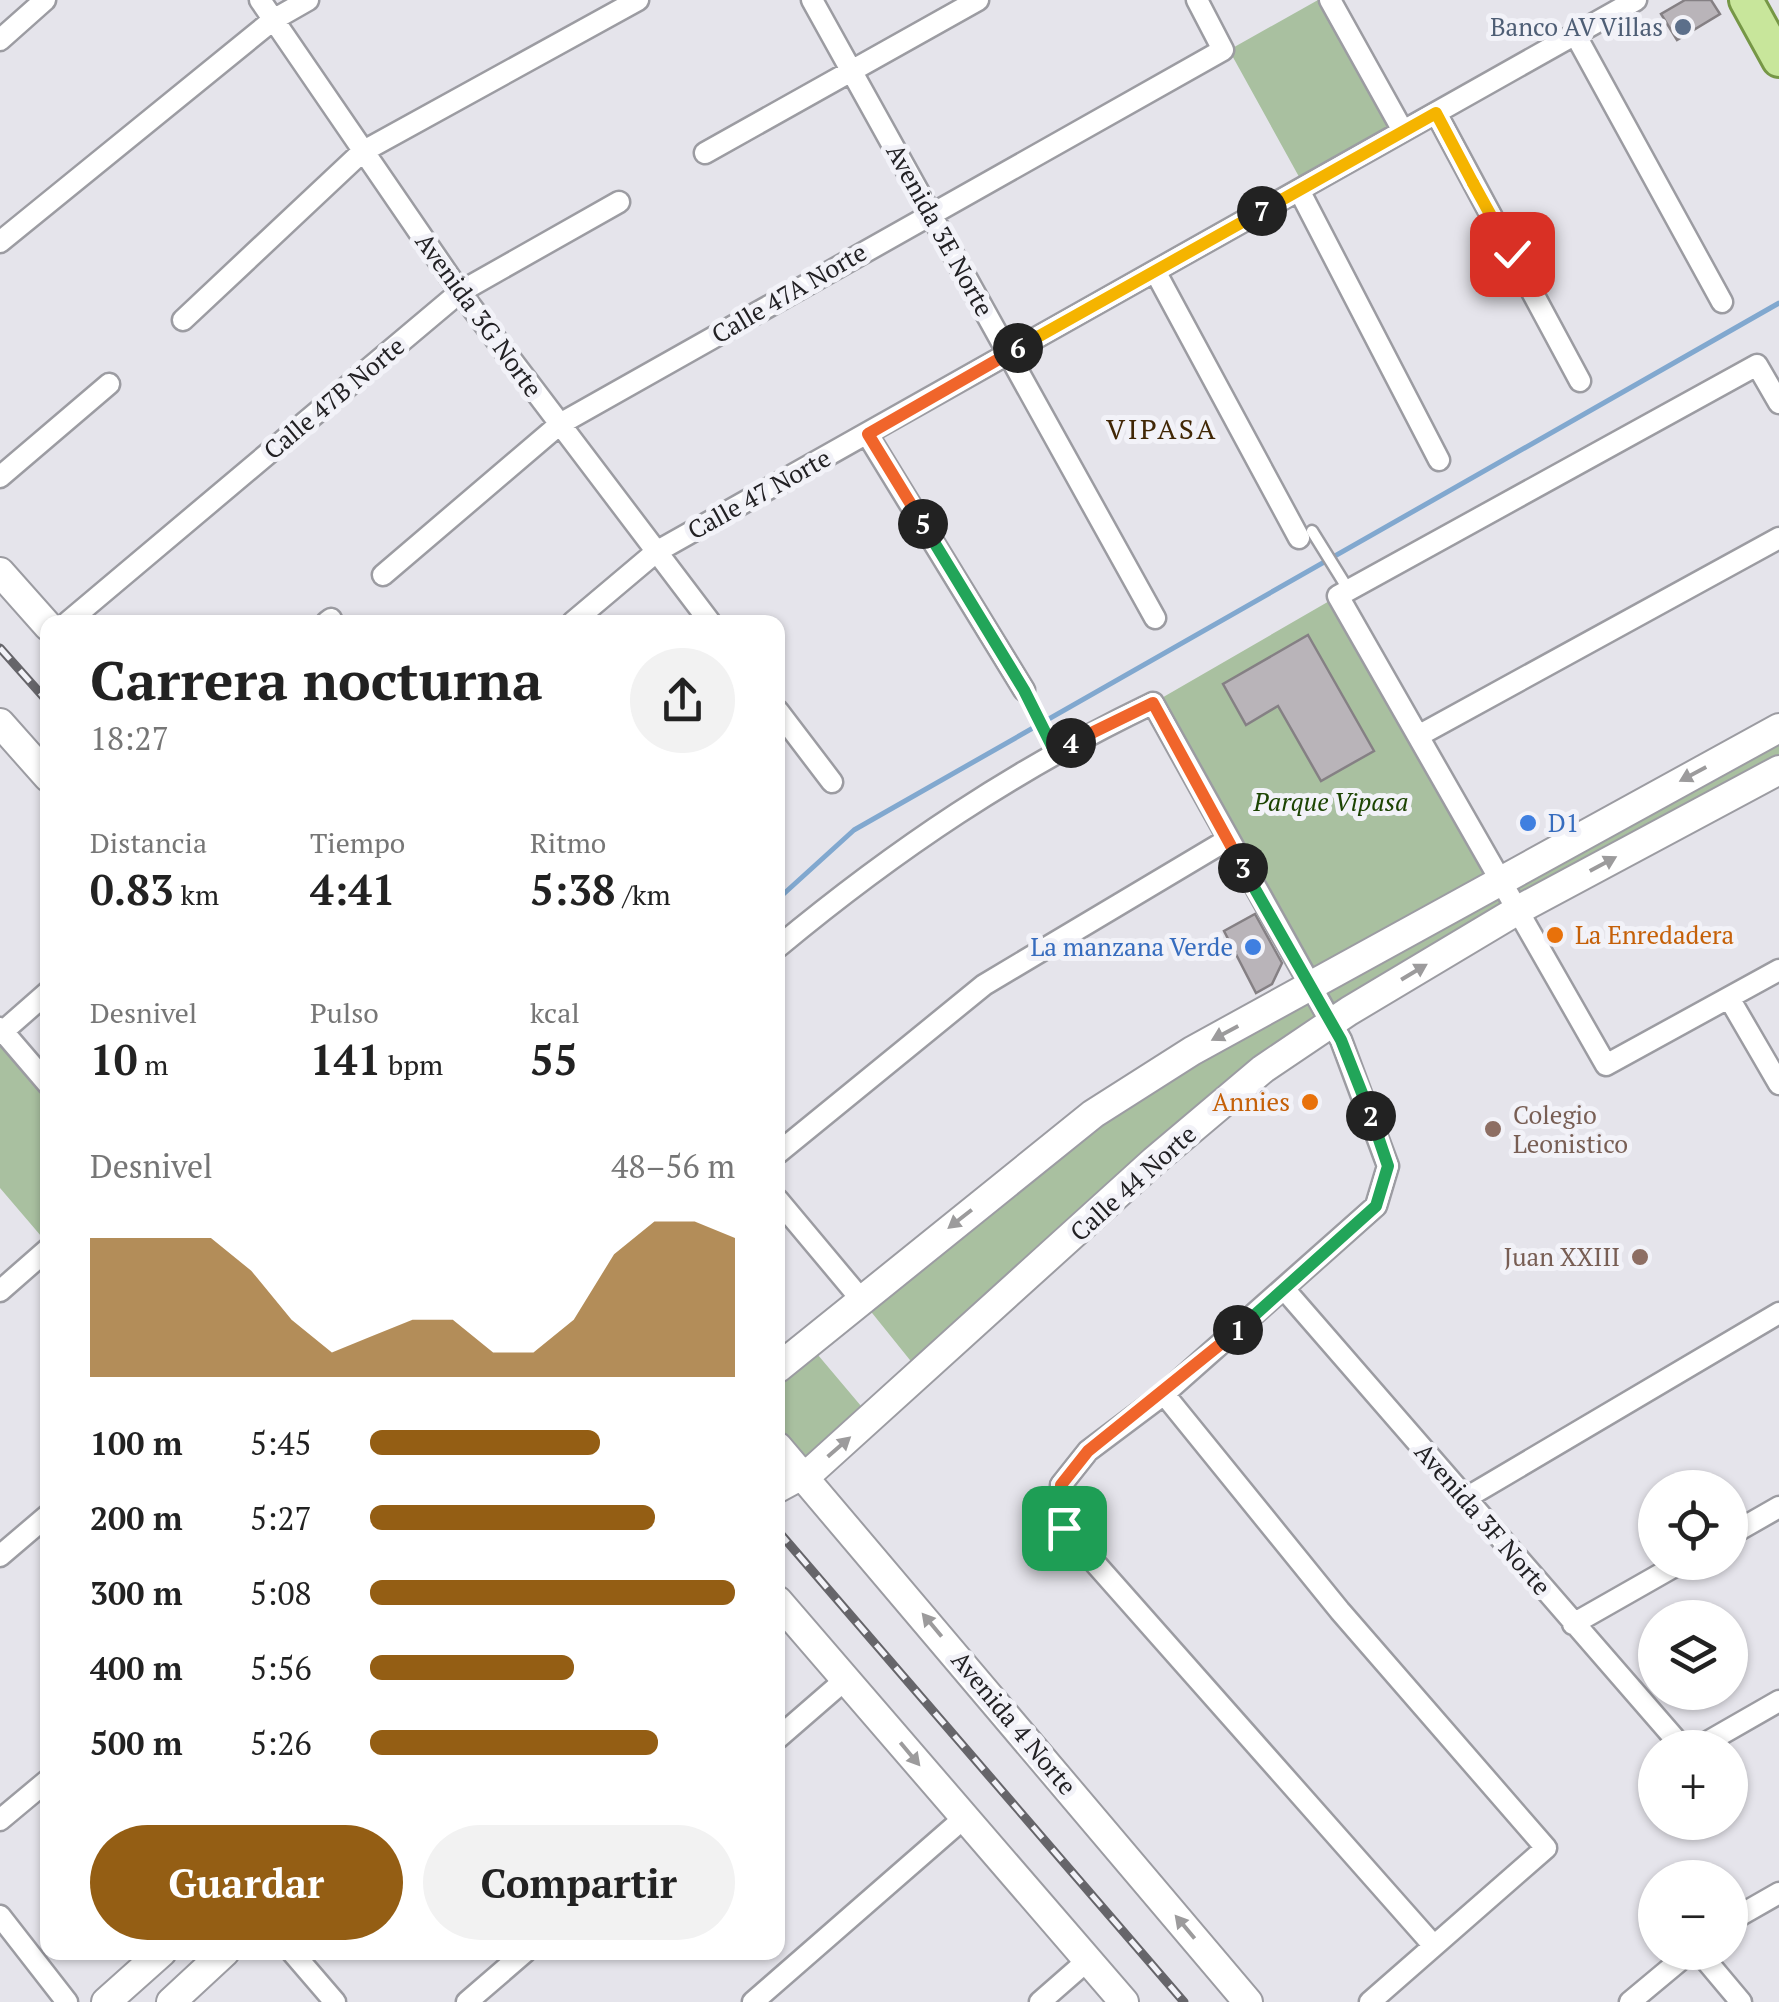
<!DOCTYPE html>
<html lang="es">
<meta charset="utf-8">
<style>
body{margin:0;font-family:"PT Serif",serif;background:#f2f2f2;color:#222;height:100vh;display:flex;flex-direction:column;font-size:38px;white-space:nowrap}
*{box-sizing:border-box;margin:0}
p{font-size:32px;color:#767676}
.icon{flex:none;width:55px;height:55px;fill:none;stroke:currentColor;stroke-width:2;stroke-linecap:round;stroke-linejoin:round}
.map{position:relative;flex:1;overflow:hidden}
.panel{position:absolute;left:40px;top:615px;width:745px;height:1345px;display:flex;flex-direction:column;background:#fff;border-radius:20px;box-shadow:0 2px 8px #0004}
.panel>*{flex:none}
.buttons{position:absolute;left:1638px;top:1470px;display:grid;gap:20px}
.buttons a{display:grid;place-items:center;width:110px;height:110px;border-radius:50%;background:#fff;box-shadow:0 2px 8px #0004;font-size:50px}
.pin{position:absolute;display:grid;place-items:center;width:85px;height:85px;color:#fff;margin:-42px;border-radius:20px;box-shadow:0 5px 15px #0006}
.km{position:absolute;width:50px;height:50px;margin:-25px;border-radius:50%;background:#222;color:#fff;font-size:28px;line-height:50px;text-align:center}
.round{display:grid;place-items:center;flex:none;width:105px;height:105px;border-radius:52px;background:#f2f2f2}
.summary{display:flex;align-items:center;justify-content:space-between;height:170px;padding:0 50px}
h1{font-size:55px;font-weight:700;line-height:75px}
.figures{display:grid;grid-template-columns:repeat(3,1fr);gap:15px;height:170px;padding:10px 50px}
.figures div{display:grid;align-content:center}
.figures b{font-size:42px;font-weight:700}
.figures small{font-size:28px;font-weight:400}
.figures p{font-size:28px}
.chart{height:280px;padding:20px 50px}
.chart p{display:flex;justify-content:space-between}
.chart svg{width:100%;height:180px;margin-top:10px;fill:#945e14;opacity:.7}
.button{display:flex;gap:20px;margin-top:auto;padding:20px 50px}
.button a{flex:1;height:115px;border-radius:60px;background:#945e14;color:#fff;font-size:40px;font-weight:700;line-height:115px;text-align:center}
.button a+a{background:#f2f2f2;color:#222}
ul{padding:0 50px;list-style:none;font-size:32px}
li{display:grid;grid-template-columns:160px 120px 1fr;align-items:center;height:75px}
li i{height:25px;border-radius:12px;background:#945e14}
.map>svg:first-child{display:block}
</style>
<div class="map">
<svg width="1779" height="2002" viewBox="0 0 1779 2002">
<rect width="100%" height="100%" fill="#e5e4eb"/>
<!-- green -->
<path fill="#a9c0a0" d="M 1318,0 L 1325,0 L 1398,130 L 1303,184 L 1229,50 Z
M 1338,596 L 1500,878 L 1779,728 L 1779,770 L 1349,1011 L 922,1375 L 860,1298 L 1093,1114 L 1311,988 L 1153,703 Z
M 0,1042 L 47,1096 L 47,1243 L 0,1188 Z
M 807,1342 L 872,1419 L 815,1468 L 778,1447 L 778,1368 Z"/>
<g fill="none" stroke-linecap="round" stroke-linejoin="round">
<!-- stream -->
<path stroke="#81a8cf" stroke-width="5" d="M 778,899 L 854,830 L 1779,303"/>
</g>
<!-- building -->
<path fill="#b9b4b9" stroke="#858084" stroke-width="2.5" d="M 1685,0 L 1711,0 L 1720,14 L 1677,40 L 1661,14 Z
M 1308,635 L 1374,751 L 1321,781 L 1278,706 L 1246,725 L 1223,684 Z
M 1255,914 L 1282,963 L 1272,984 L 1256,993 L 1224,931 Z"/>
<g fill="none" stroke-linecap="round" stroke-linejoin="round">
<defs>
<path id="lane" d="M 1312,531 L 1348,589
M 1024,690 L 1055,750"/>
<path id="street" d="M 260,0 L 460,292 L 710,622
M 812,0 L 1155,618
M 1330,0 L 1403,131
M 1575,34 L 1722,302
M 0,40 L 45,0
M 1436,113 L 1580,381
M 705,153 L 978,0
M 1299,190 L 1439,460
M 0,242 L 273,20 L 308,0
M 1155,271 L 1299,538
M 183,320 L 362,152 L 638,0
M 1779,403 L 1757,365 L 1338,596 L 1606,1065 L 1779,970
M 867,434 L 1024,690
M 0,477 L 109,384
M 383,575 L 560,424 L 1223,50 L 1197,0
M 68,622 L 460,292 L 619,202
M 327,622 L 331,619
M 573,622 L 656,552 L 1636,0
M 778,711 L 832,782
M 1418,736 L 1779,538
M 778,947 C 896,849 1014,770 1153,703 L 1341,1040 L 1388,1166 L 1376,1206 L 1164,1394 L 1088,1451 L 1061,1485 L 1064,1528 L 1434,1946
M 1729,998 L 1779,1084
M 0,1028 L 48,1084
M 0,1034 L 48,992
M 778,1153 L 984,985 L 1227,840
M 778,1200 L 860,1298
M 1285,1290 L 1683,1748
M 0,1291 L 48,1249
M 1164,1394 L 1340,1611 L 1546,1848 L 1370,2002
M 1466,1498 L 1779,1313
M 1730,1535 L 1779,1507
M 0,1556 L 48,1515
M 1573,1624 L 1682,1562
M 778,1738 L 846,1679
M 1697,1748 L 1779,1701
M 0,1820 L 48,1780
M 0,1916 L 67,2002
M 1730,1921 L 1779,1893
M 292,1952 L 335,2002
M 1699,1952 L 1741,2002
M 467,2002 L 525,1952
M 753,2002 L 964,1818
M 1040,2002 L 1088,1960
M 1630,2002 L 1690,1952"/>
<path id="secondary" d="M 0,572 L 48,626
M 0,723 L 48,777
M 778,1368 L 1093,1114 L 1192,1051 L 1779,728
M 778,1447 L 1248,2002
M 778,1488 L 815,1468 L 1154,1161 L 1263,1069 L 1349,1011 L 1518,910 L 1779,770
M 778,1601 L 1124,2002
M 106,2002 L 162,1952
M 171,2002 L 225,1952"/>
<path id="primary" d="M 1746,0 L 1779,60"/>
</defs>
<!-- lane casing -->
<use href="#lane" stroke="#9c9ca2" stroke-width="15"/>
<!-- street casing -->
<use href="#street" stroke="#9c9ca2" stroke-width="25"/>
<!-- secondary casing -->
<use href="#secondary" stroke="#9c9ca2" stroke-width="32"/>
<!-- primary casing -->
<use href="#primary" stroke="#769746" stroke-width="38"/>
<!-- lane -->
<use href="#lane" stroke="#fff" stroke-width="10"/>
<!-- street -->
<use href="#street" stroke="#fff" stroke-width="20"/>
<!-- secondary -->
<use href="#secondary" stroke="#fff" stroke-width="28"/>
<!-- primary -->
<use href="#primary" stroke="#c8e69b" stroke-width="32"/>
<defs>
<path id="rail" d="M 0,648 L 48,702
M 778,1531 L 1184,2002"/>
</defs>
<!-- rail casing -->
<use href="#rail" stroke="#66656a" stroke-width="9"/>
<!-- rail -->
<use href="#rail" stroke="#f2f2f8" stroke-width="5" stroke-dasharray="15" stroke-linecap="butt"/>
</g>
<!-- one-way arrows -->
<defs><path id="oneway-solid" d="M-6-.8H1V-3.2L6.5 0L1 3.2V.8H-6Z" transform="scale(2.5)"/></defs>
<g fill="#9c9b9c">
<use href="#oneway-solid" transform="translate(1693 774) rotate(152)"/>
<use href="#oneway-solid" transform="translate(1603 864) rotate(-28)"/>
<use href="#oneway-solid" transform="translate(1414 972) rotate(-31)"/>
<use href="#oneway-solid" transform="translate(1225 1033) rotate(152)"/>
<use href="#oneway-solid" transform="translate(960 1219) rotate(142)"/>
<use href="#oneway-solid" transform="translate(839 1447) rotate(-41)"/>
<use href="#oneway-solid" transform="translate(932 1625) rotate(-130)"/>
<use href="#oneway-solid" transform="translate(910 1754) rotate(50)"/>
<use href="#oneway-solid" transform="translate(1185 1927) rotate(-130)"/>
</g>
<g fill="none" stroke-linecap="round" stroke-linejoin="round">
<defs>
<path id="split-1" d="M 1064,1528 L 1061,1485 L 1088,1451 L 1238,1330"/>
<path id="split-2" d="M 1238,1330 L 1376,1206 L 1388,1166 L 1371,1116"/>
<path id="split-3" d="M 1243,868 L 1341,1040 L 1371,1116"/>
<path id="split-4" d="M 1071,743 L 1153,703 L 1243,868"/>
<path id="split-5" d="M 923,524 L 1024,690 L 1054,750 L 1071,743"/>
<path id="split-6" d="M 923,524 L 868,434 L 1018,348"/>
<path id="split-7" d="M 1018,348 L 1262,211"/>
<path id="split-8" d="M 1262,211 L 1436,113 L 1473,183"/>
<path id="split-9" d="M 1473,183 L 1512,254"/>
</defs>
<!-- split-1 casing -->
<use href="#split-1" stroke="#fff" stroke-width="20"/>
<!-- split-2 casing -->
<use href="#split-2" stroke="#fff" stroke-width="20"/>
<!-- split-3 casing -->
<use href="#split-3" stroke="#fff" stroke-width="20"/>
<!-- split-4 casing -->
<use href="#split-4" stroke="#fff" stroke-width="20"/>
<!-- split-5 casing -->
<use href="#split-5" stroke="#fff" stroke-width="20"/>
<!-- split-6 casing -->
<use href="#split-6" stroke="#fff" stroke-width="20"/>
<!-- split-7 casing -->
<use href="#split-7" stroke="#fff" stroke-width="20"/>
<!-- split-8 casing -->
<use href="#split-8" stroke="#fff" stroke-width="20"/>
<!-- split-9 casing -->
<use href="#split-9" stroke="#fff" stroke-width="20"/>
<!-- split-1 -->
<use href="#split-1" stroke="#f0652b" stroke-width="12"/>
<!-- split-2 -->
<use href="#split-2" stroke="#22a559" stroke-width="12"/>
<!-- split-3 -->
<use href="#split-3" stroke="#22a559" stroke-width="12"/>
<!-- split-4 -->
<use href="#split-4" stroke="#f0652b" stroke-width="12"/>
<!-- split-5 -->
<use href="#split-5" stroke="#22a559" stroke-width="12"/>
<!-- split-6 -->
<use href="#split-6" stroke="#f0652b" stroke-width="12"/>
<!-- split-7 -->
<use href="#split-7" stroke="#f5b400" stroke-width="12"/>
<!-- split-8 -->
<use href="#split-8" stroke="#f5b400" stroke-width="12"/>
<!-- split-9 -->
<use href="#split-9" stroke="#f5b400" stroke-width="12"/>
</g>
<!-- markers -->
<circle fill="#5c6f8a" stroke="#f2f2f8" stroke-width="4" cx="1683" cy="27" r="10"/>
<g fill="#3f7fe0" stroke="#f2f2f8" stroke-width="4">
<circle cx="1528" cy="823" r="10"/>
<circle cx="1253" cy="947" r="10"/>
</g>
<g fill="#e8710a" stroke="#f2f2f8" stroke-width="4">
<circle cx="1555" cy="935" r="10"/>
<circle cx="1310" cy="1102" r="10"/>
</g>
<g fill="#8d6e63" stroke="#f2f2f8" stroke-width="4">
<circle cx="1493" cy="1129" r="10"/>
<circle cx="1640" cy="1257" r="10"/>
</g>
<g text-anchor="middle" stroke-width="10" stroke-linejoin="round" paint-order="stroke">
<!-- service labels -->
<g font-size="25" fill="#4e5e75" stroke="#f2f2f8" text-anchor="end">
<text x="1663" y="36">Banco AV Villas</text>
</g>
<!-- street labels -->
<g font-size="25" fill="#222124" stroke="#f2f2f8">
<text transform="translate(940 230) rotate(61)" y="9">Avenida 3E Norte</text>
<text transform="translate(789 293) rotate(-30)" y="9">Calle 47A Norte</text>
<text transform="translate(479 315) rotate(54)" y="9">Avenida 3G Norte</text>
<text transform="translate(334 398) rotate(-40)" y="9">Calle 47B Norte</text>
<text transform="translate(759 494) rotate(-29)" y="9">Calle 47 Norte</text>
<text transform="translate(1133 1183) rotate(-42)" y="9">Calle 44 Norte</text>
<text transform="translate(1483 1519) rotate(49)" y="9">Avenida 3F Norte</text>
<text transform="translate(1014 1723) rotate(50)" y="9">Avenida 4 Norte</text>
</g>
<!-- park labels -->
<g font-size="25" font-style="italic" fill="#1c4402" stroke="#f2f2f8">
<text x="1331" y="811">Parque Vipasa</text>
</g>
<!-- shop labels -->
<g font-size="25" fill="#366cbe" stroke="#f2f2f8" text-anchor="start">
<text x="1548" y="832">D1</text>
<text x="1233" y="956" text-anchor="end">La manzana Verde</text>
</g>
<!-- food labels -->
<g font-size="25" fill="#c56008" stroke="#f2f2f8" text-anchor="start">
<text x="1575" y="944">La Enredadera</text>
<text x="1290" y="1111" text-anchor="end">Annies</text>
</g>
<!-- education labels -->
<g font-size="25" fill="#785e54" stroke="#f2f2f8" text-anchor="start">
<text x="1513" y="1124">Colegio<tspan x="1513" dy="29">Leonistico</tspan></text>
<text x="1620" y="1266" text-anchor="end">Juan XXIII</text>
</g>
<!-- neighbourhood labels -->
<g font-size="28" letter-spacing="2.5" fill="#412705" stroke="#f2f2f8">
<text x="1162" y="439">VIPASA</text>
</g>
</g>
</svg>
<div class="buttons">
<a><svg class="icon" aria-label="locate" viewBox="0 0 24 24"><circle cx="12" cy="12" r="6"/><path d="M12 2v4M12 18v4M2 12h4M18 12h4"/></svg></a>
<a><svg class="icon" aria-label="layers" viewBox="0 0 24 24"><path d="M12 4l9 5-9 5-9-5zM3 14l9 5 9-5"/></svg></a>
<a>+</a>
<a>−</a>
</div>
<div class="pin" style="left:1064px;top:1528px;background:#1e9e55"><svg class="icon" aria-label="arrive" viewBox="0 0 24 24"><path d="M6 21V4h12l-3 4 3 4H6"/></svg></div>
<div class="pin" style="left:1512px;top:254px;background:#d93025"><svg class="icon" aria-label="check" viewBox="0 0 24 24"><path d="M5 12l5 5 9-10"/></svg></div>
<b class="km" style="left:1238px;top:1330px">1</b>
<b class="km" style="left:1371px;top:1116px">2</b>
<b class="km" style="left:1243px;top:868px">3</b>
<b class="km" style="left:1071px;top:743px">4</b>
<b class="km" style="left:923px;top:524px">5</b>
<b class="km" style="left:1018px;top:348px">6</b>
<b class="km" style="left:1262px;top:211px">7</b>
<section class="panel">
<div class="summary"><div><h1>Carrera nocturna</h1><p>18:27</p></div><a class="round"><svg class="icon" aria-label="share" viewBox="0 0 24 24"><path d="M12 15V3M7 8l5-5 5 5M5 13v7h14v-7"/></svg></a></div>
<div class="figures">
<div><p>Distancia</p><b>0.83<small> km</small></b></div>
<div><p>Tiempo</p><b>4:41</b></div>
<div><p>Ritmo</p><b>5:38<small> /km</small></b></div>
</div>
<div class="figures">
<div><p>Desnivel</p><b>10<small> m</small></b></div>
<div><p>Pulso</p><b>141<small> bpm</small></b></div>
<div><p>kcal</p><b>55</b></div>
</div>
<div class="chart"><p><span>Desnivel</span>48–56 m</p>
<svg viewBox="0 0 160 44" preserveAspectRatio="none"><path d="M0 44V10L10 10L20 10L30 10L40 18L50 30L60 38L70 34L80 30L90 30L100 38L110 38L120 30L130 14L140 6L150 6L160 10V44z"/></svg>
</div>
<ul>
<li><b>100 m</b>5:45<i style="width:63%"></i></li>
<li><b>200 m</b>5:27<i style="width:78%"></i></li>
<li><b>300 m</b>5:08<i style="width:100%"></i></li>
<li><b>400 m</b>5:56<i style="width:56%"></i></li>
<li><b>500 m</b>5:26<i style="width:79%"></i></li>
</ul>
<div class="button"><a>Guardar</a><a>Compartir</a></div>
</section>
</div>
